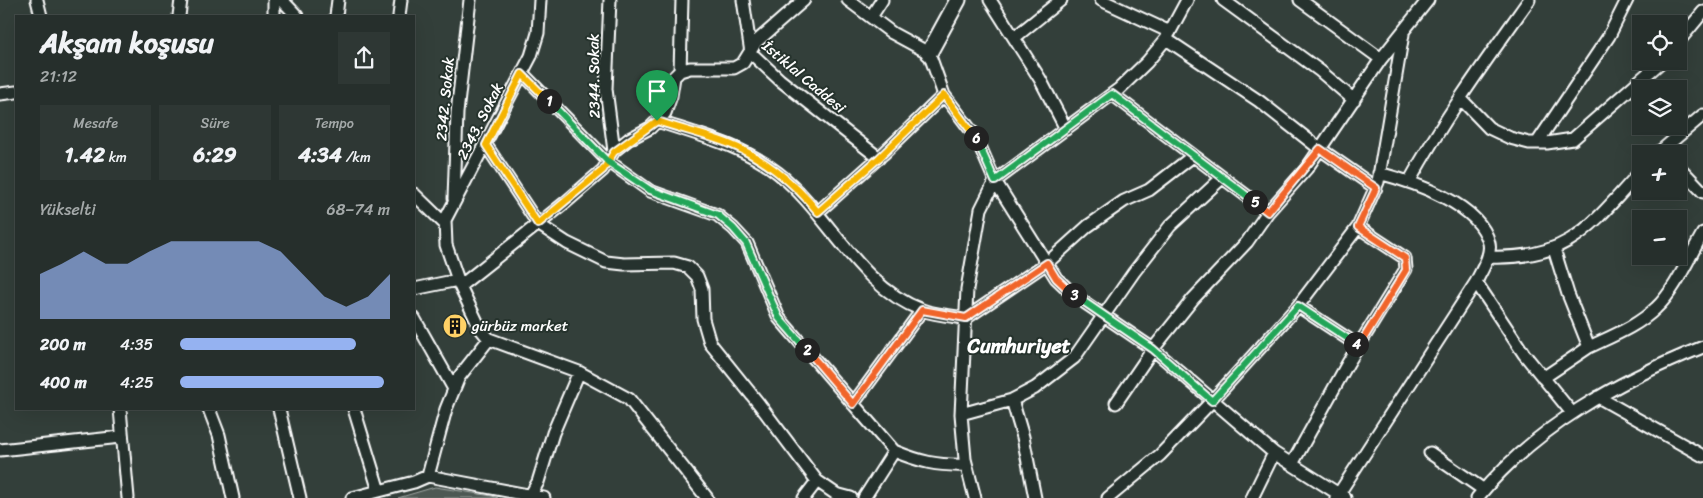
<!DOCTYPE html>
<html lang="tr">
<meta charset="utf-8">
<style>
body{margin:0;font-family:Sriracha,sans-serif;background:#2e3734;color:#f1f3f6;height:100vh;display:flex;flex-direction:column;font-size:19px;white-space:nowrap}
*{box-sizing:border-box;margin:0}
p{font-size:16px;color:#a4a9a9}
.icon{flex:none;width:28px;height:28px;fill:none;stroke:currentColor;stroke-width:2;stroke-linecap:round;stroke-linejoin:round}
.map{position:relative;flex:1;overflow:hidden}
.side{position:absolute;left:15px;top:15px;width:400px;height:395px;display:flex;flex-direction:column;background:#262f2c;border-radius:0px;box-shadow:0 5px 20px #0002,0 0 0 1px #424a48}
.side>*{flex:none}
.buttons{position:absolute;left:1632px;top:15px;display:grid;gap:10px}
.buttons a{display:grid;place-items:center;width:55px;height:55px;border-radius:0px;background:#262f2c;box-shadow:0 5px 20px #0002,0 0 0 1px #424a48;font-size:25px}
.pin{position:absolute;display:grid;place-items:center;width:42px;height:42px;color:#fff;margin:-51px -21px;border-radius:50% 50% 50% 0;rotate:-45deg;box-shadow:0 0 5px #0007}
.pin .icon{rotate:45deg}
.km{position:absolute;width:25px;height:25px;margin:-12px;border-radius:50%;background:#222;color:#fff;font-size:14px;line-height:25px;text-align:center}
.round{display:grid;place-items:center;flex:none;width:52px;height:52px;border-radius:0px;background:#2e3734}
.overview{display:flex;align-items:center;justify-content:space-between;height:85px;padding:0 25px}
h1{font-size:28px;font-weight:700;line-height:38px}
.stats{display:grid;grid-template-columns:repeat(3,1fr);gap:8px;height:85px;padding:5px 25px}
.stats div{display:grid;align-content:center;border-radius:0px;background:#2e3734;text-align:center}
.stats b{font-size:21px;font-weight:700}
.stats small{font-size:14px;font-weight:400}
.stats p{font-size:14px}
.chart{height:140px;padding:10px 25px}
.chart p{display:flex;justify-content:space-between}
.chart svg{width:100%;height:90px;margin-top:5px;fill:#95b2f1;opacity:.7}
ul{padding:0 25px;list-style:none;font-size:16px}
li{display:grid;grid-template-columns:80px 60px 1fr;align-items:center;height:38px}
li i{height:12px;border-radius:6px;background:#95b2f1}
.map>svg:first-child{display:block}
</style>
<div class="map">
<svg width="1703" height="498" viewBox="0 0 1703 498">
<rect width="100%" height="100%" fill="#333f3a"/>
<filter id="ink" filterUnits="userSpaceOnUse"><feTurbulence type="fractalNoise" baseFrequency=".02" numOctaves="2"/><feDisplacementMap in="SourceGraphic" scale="10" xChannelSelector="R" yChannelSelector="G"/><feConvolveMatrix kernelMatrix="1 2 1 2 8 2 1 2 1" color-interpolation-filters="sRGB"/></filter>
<g filter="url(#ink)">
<!-- green -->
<path fill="#4d5853" stroke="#a6aca9" d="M 435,487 L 492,496 L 498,498 L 398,498 Z"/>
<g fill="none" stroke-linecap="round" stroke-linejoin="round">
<defs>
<path id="minor" d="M 37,0 L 41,16
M 274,0 L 274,16
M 282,0 L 297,16
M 540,0 L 538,33 L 531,56 L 445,220 L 446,245 L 460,286 L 480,328 L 489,339 L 579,372 L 629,399 L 707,498
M 610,0 L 606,89 L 614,151
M 743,0 L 751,53 L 780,80 L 879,158
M 848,0 L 892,33 L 929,53 L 944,95 L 976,137 L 995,181 L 1056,278 L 1075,296 L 1153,349 L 1274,453 L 1345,498
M 990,0 L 1040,79 L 1066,129
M 1101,0 L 1170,32
M 1223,0 L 1320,71 L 1354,100
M 1300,0 L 1381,59
M 179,16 L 181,0
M 336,16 L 338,0
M 399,16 L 401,0
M 871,17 L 882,0
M 1014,38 L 1061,0
M 1166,39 L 1259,101 L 1320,149 L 1376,188
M 1679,41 L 1703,12
M 680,71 L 682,0
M 522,73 L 608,161 L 650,191 L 717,215 L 733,228 L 747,243 L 779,318 L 894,451 C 921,462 937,466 966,465
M 0,94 L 16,92
M 1112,94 L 1268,212
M 1461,99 L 1489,128 L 1510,138 L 1529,143 L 1547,143 L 1573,139 L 1662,61
M 657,121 C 699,135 742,145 778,173 C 830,214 857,286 922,310 C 935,315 952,316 966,318 L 1047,263 L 1088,226 L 1124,201 L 1149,190 L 1193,156
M 1537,143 L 1609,36 L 1627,0
M 486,145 L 538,224 L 567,243 L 606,262 L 624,264 L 674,263 L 688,267 L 697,276 L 702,289 L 703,319 L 710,343 L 759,404 L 817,481 L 836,494 L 851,498
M 1657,154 L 1703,115
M 1679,167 L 1703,192
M 1409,182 C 1444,118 1487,59 1529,0
M 414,194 L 445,224
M 454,199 L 457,113 L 470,0
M 818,212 L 883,154 L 944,95
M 1488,257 C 1569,260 1590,227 1641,171
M 1476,282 L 1524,354 L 1572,413
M 460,286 L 566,202 L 603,170 L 614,151 L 629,139 L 650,128 L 665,113 L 671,96 L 674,77 L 680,71 L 690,68 L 734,68 L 743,63 L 756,42 L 804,0
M 414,289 L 458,280
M 1298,306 L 1359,346
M 414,318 L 454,389
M 1589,347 C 1612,336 1638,326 1656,308 C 1675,291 1690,255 1703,233
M 1543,378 L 1589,347 L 1568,294 L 1554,249
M 1598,397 L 1703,456
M 1012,400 L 1023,437 L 1035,498
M 1116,403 L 1153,349 L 1193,299 L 1247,242 L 1268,212 L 1307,168 L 1381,59 L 1428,0
M 853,404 L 922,310
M 120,409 L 128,498
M 209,409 L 219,435 L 233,498
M 279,409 L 300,498
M 354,409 L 379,491
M 961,414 L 1012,400 L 1035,388 L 1074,358 L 1134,272 L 1170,226 L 1222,178
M 0,450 L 121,437
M 1430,453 L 1484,490
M 1292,464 L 1348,363 L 1406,269 L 1405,258 L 1358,227
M 428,476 L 544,498
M 352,498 L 414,482 L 428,476 L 446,409 L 459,377 L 489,339
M 529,498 L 538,482 L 553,433 L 579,372
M 804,498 L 817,481
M 864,498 L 894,451
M 975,498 L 965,459 L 961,414 L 967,289 L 981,209 L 995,181 L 1119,89 L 1147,62 L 1166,39 L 1187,0
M 1108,498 L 1160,455 L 1212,401 L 1298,306 L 1358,227 L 1378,182 L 1403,34
M 1252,498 L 1274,453
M 1336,498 L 1476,282 C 1481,271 1492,255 1489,243 C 1480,204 1413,182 1379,173
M 1477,498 C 1536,426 1618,381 1703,347"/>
<path id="tertiary" d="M 929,53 L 958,0"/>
</defs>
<!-- minor casing -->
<use href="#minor" stroke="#fff" stroke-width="15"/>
<!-- tertiary casing -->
<use href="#tertiary" stroke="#fff" stroke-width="19"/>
<!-- minor -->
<use href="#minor" stroke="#26332d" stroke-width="11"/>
<!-- tertiary -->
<use href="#tertiary" stroke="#26332d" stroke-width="15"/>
</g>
</g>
<g fill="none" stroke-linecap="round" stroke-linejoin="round" filter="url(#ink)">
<defs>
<path id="split-1" d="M 549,101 L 522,74 L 486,145 L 538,224 L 603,170 L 614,152 L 657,121"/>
<path id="split-2" d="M 549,101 L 608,162 L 650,190 L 718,215 L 733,228 L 746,243 L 779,318 L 807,350"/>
<path id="split-3" d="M 807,350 L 853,404 L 922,310 L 966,318 L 1047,263 L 1056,278 L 1074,295"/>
<path id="split-4" d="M 1074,295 L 1153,349 L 1212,401 L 1298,306 L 1356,344"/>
<path id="split-5" d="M 1255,202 L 1268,212 L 1320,149 L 1376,188 L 1358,227 L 1405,258 L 1406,270 L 1359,346 L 1356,344"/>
<path id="split-6" d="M 976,138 L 995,181 L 1112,94 L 1255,202"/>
<path id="split-7" d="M 657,121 C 680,129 704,134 727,143 C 761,156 795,183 818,212 L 879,158 L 944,95 L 976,138"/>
</defs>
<!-- split-1 casing -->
<use href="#split-1" stroke="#fff" stroke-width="10"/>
<!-- split-2 casing -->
<use href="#split-2" stroke="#fff" stroke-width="10"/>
<!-- split-3 casing -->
<use href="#split-3" stroke="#fff" stroke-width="10"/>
<!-- split-4 casing -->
<use href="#split-4" stroke="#fff" stroke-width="10"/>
<!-- split-5 casing -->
<use href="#split-5" stroke="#fff" stroke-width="10"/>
<!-- split-6 casing -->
<use href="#split-6" stroke="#fff" stroke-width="10"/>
<!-- split-7 casing -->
<use href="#split-7" stroke="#fff" stroke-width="10"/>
<!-- split-1 -->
<use href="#split-1" stroke="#f5b400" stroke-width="6"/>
<!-- split-2 -->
<use href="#split-2" stroke="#22a559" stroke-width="6"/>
<!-- split-3 -->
<use href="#split-3" stroke="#f0652b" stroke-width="6"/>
<!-- split-4 -->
<use href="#split-4" stroke="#22a559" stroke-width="6"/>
<!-- split-5 -->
<use href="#split-5" stroke="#f0652b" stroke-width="6"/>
<!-- split-6 -->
<use href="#split-6" stroke="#22a559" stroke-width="6"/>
<!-- split-7 -->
<use href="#split-7" stroke="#f5b400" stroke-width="6"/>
</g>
<!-- icons -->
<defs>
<symbol id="building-disc" viewBox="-11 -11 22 22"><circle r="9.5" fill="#ffd166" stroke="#26332d"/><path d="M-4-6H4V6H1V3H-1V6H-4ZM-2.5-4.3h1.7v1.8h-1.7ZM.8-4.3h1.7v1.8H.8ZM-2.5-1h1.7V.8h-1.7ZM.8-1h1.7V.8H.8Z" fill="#111"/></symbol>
</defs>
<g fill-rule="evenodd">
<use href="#building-disc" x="441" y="312" width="28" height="28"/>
</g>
<g text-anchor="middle" stroke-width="4" stroke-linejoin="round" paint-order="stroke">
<!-- street labels -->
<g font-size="15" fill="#fff" stroke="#26332d">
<text transform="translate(594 76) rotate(-91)" y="5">2344. Sokak</text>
<text transform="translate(804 77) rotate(40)" y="5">İstiklal Caddesi</text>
<text transform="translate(445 99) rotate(-85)" y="5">2342. Sokak</text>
<text transform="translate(480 121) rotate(-63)" y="5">2343. Sokak</text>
</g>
<!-- poi labels -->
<g font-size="15" fill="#fff" stroke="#26332d" text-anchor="start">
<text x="472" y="331">gürbüz market</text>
</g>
<!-- district labels -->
<g font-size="20" font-weight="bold" fill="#fff" stroke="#26332d">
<text x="1019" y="353">Cumhuriyet</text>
</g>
</g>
</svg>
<div class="buttons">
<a><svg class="icon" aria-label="locate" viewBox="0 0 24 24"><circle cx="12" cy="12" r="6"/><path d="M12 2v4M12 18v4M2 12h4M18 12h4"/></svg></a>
<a><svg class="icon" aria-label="layers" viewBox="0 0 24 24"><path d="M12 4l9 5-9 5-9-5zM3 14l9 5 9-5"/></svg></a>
<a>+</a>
<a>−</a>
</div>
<div class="pin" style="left:657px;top:121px;background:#1e9e55"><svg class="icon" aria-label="arrive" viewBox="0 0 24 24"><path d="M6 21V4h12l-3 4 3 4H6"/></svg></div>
<b class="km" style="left:549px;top:101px">1</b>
<b class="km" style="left:807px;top:350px">2</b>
<b class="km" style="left:1074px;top:295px">3</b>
<b class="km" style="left:1356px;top:344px">4</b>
<b class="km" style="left:1255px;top:202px">5</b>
<b class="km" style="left:976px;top:138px">6</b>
<section class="side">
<div class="overview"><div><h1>Akşam koşusu</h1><p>21:12</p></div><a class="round"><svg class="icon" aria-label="share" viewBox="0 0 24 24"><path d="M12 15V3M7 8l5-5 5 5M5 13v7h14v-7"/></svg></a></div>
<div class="stats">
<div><p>Mesafe</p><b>1.42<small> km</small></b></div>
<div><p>Süre</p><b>6:29</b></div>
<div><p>Tempo</p><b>4:34<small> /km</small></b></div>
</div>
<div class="chart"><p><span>Yükselti</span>68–74 m</p>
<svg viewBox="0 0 160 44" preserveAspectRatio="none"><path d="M0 44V22L10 17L20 11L30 17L40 17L50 11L60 6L70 6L80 6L90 6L100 6L110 11L120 22L130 33L140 38L150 33L160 22V44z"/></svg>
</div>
<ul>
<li><b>200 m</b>4:35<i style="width:84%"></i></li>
<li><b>400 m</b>4:25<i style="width:97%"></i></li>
</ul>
</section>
</div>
